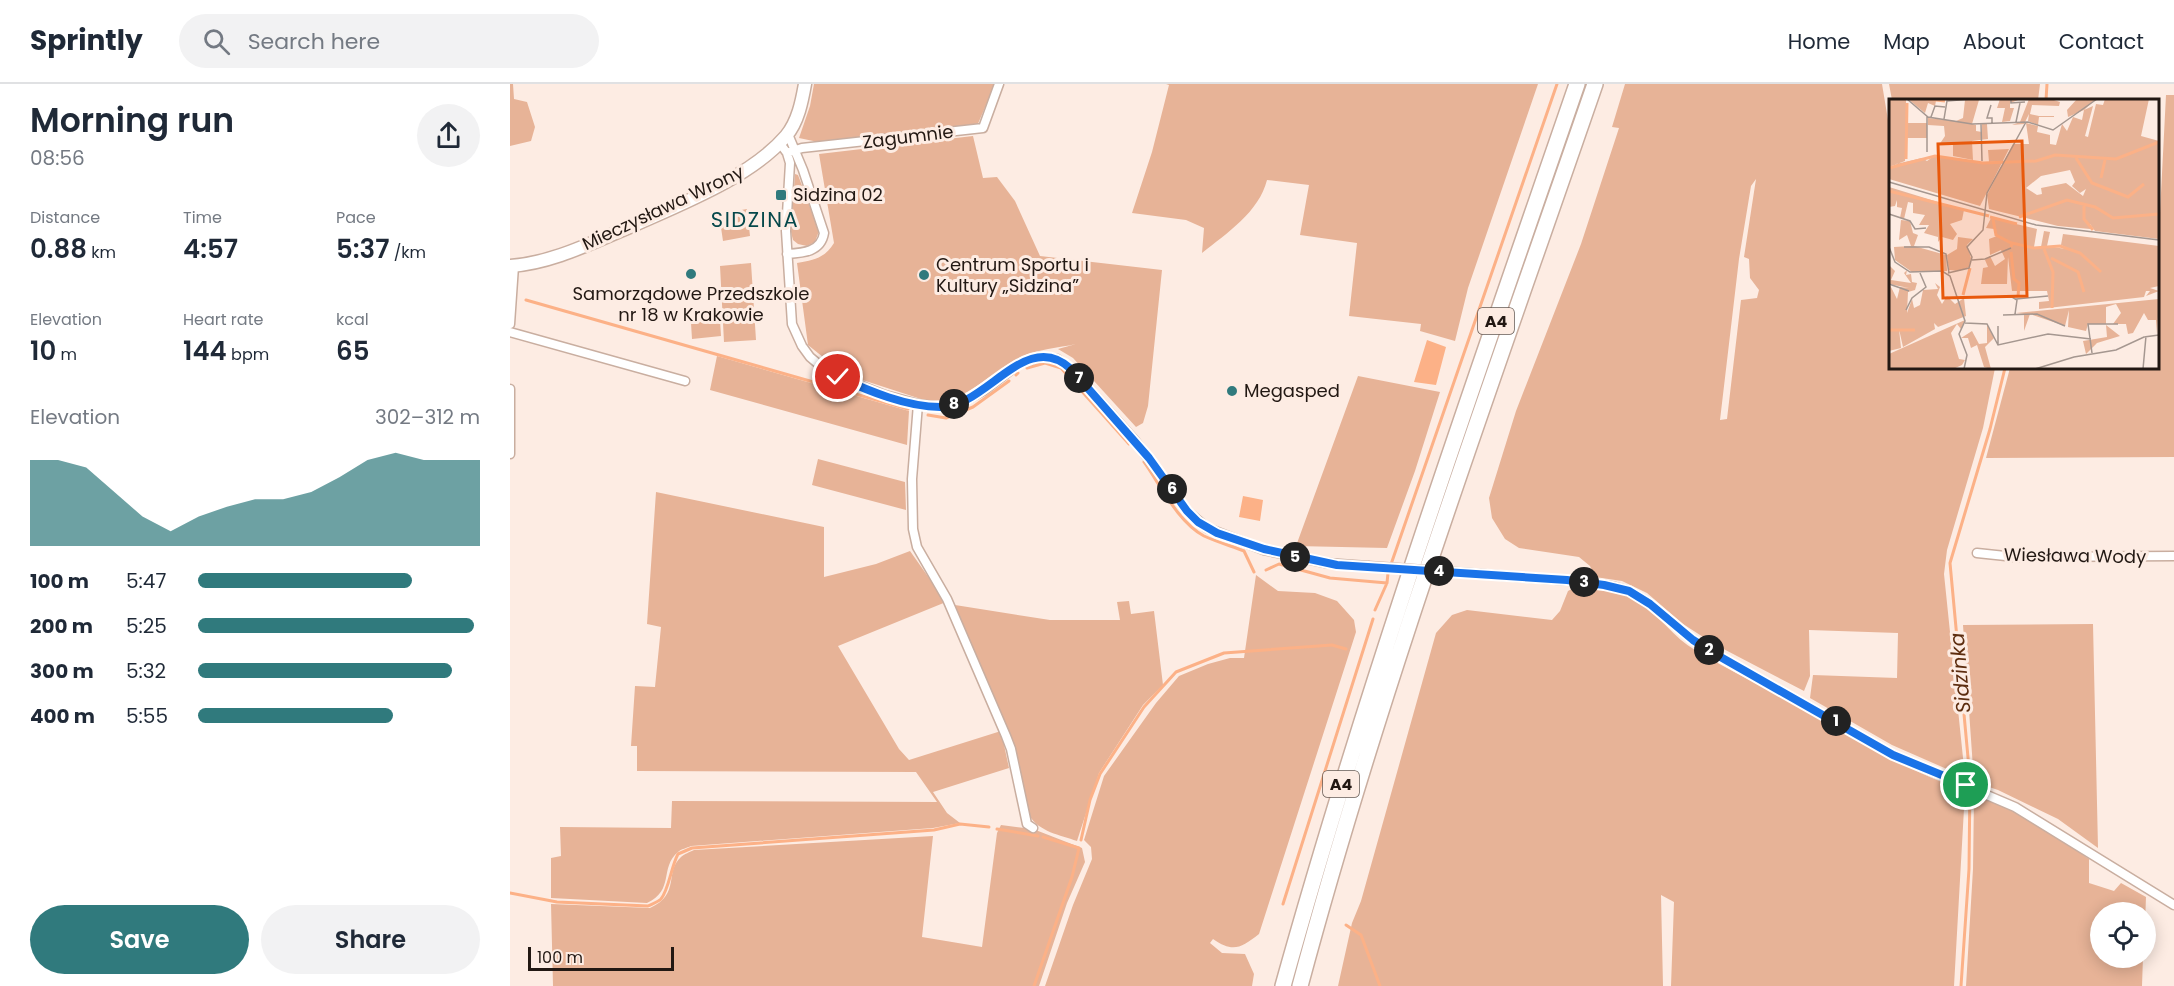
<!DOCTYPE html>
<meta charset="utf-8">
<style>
body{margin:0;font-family:Poppins,sans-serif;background:#f2f2f3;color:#1f2937;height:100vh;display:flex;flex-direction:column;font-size:22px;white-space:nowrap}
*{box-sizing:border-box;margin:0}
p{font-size:20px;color:#747a83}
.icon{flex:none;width:33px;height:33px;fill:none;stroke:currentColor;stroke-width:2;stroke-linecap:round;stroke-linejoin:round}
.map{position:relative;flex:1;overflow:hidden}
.panel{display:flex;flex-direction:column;background:#fff;width:510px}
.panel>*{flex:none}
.buttons{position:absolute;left:1580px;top:818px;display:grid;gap:12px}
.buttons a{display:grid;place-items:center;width:66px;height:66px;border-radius:50%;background:#fff;box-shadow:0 3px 15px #0003;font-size:30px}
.scale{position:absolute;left:18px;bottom:15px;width:146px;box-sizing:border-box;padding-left:6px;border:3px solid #221813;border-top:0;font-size:16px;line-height:21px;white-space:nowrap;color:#221813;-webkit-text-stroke:4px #fdece3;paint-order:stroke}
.pin{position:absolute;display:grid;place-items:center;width:51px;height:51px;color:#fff;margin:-26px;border:3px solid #fff;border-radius:50%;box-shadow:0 2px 6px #0007}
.km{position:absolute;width:30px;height:30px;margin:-15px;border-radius:50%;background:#222;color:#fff;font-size:16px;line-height:30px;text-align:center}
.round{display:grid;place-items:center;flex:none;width:63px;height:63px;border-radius:32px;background:#f2f2f3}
.overview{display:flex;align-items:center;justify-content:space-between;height:102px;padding:0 30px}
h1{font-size:33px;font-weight:600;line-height:45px}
.stats{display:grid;grid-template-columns:repeat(3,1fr);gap:9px;height:102px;padding:6px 30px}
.stats div{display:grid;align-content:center}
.stats b{font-size:26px;font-weight:600}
.stats small{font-size:16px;font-weight:400}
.stats p{font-size:16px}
.chart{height:168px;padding:12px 30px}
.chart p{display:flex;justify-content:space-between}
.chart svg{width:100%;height:108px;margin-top:6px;fill:#307a7d;opacity:.7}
.primary-button{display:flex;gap:12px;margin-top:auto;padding:12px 30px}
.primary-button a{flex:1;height:69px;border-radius:36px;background:#307a7d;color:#fff;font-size:24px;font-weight:600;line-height:69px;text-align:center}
.primary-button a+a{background:#f2f2f3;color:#1f2937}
ul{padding:0 30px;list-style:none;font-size:20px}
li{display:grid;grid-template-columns:96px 72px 1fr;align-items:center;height:45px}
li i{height:15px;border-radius:8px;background:#307a7d}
header{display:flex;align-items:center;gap:36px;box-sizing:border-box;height:84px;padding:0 30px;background:#fff;border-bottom:2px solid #e0e1e3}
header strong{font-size:28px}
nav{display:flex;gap:33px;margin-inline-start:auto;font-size:21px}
.search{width:420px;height:54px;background:#f2f2f3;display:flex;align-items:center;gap:15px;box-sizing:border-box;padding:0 21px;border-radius:33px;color:#747a83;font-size:22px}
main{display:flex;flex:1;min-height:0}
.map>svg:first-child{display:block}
</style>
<header>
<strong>Sprintly</strong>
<div class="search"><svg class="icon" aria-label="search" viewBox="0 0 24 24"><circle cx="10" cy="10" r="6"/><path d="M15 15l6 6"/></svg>Search here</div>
<nav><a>Home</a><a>Map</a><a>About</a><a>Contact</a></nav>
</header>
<main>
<section class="panel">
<div class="overview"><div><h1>Morning run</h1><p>08:56</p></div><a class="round"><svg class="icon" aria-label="share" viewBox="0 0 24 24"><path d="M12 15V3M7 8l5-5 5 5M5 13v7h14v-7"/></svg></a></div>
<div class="stats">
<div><p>Distance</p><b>0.88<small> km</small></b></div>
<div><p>Time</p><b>4:57</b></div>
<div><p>Pace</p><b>5:37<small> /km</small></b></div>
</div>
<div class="stats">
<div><p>Elevation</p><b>10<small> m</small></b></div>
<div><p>Heart rate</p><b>144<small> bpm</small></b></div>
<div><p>kcal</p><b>65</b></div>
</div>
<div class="chart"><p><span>Elevation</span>302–312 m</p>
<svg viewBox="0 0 160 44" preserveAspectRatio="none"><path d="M0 44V9L10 9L20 12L30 22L40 32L50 38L60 32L70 28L80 25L90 25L100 22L110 16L120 9L130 6L140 9L150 9L160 9V44z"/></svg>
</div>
<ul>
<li><b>100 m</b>5:47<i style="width:76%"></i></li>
<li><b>200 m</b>5:25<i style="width:98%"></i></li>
<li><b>300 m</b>5:32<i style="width:90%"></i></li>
<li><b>400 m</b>5:55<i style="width:69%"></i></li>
</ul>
<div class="primary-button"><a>Save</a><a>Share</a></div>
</section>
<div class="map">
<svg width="1664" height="902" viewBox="0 0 1664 902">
<rect width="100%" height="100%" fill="#fdece3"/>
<!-- green -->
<path fill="#e7b397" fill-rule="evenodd" d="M 0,0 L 3,0 L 4,15 L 17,18 L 25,43 L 21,57 L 0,62 Z
M 304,0 L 485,0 L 467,42 L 308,58 L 289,54 L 300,22 Z
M 656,0 L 1028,0 L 958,204 L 945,257 L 910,247 L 911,240 L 839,232 L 847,159 L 790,151 L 799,101 L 757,96 C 749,128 717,149 692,169 L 694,144 L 676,136 L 622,129 L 642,68 L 659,1 Z
M 1115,0 L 1372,0 L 1380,48 L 1380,284 L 1485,284 L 1473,344 L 1437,466 L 1434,490 L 1455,693 L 1382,661 L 1300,614 L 1303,591 L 1387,594 L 1388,549 L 1299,546 L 1300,592 L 1294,607 L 1204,560 L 1173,540 L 1137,509 L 1112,497 L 1085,493 L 1080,482 L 1069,473 L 1009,464 L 995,455 L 982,434 L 979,414 L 1006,327 L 1071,160 L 1109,44 L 1102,43 ZM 1246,95 L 1234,173 L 1239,175 L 1240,194 L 1249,206 L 1247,214 L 1231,216 L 1217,335 L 1210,336 L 1229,175 L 1241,102 Z
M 1379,0 L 1530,0 L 1528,16 L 1382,16 Z
M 1656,11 L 1664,11 L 1664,373 L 1476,374 L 1500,284 L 1648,284 L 1648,168 Z
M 463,52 L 473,94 L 487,93 L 505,117 L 530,172 L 652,186 L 638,322 L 633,339 L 626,343 L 563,274 L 548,265 L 566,260 C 548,264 528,265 511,273 C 474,290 461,320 414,316 L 334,290 L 298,261 L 287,179 C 304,176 315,174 324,159 L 309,70 Z
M 285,90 L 288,91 L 309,147 L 305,158 L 297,162 L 288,160 L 283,156 L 281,148 Z
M 237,125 L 240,152 L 213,157 L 209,130 Z
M 241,179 L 246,256 L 214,258 L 210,182 Z
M 210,236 L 211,252 L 182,255 L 181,239 Z
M 207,272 L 399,327 L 397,361 L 200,306 Z
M 848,292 L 930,308 L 905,387 L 877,464 L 786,462 Z
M 308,375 L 395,398 L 396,426 L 302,401 Z
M 146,408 L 314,443 L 314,493 L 366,480 L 400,467 L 436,518 L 328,562 L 389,665 L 399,676 L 491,647 L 499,684 L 423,708 L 437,729 L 450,739 L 423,744 L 181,762 C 177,764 171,765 168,768 C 149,784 165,806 137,819 L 41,814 L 41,774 L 51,772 L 50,743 L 161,744 L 162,717 L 427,718 L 406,688 L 127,687 L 127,662 L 121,662 L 125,602 L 145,603 L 151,543 L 137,540 Z
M 746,491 L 768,507 L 805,509 L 827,517 L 844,536 L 846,548 L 749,850 C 731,864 723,869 703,855 L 700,859 L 712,869 L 735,870 L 744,890 L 742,902 L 535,902 L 563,821 L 582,775 L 581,763 L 574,756 L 594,692 L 646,619 L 669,592 L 698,580 L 720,574 L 734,574 Z
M 1069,501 C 1089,505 1112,506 1130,518 C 1150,532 1164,554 1185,566 C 1216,585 1249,600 1281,618 C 1338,651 1393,685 1455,707 L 1444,902 L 1161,902 L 1164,818 L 1151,811 L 1153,902 L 828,902 L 842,839 L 851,817 L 926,549 L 942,531 L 957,526 L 1042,536 L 1050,527 L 1058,507 Z
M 619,517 L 621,530 L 644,527 L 653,601 L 633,621 L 589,689 L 567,757 C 550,751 529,748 519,731 L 499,649 L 445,521 L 540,536 L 610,536 L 607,518 Z
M 1583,540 L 1588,764 L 1548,735 L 1488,706 L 1464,698 L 1453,541 Z
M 1464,712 L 1484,718 L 1517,732 L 1579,775 L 1579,799 L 1604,807 L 1611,799 L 1636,813 L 1635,840 L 1635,828 L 1590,828 L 1590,873 L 1633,873 L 1632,902 L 1456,902 L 1463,785 Z
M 491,741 L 523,745 L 572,764 L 575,778 L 557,819 L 529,902 L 43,902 L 41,820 L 140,824 C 171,810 154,788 171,773 C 174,770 180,768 184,766 L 423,752 L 412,853 L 472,863 L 487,749 Z"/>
<!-- water -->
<path fill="#fcb187" d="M 917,256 L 936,263 L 926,301 L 904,298 Z
M 733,412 L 753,416 L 750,437 L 729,433 Z"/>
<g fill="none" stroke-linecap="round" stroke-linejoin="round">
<!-- stream -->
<path stroke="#fcb187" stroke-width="3" d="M 1536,16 L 1537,0
M 16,216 L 398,325
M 517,284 L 535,279 L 551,284 L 619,360
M 506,291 L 508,289
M 418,331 L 436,334 L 463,323 L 499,297
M 634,378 C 651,402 668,438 694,452 C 707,458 721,462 734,467 L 744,488
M 756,486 L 769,480 L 820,494 L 877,499
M 865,526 L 877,499 L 878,489 L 1047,0
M 487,745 L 528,752
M 571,756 L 580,716 L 590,690 L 634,623 L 666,588 L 714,569 L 822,561 L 836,565
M 0,809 L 47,818 L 138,822 C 142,820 148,818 151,815 C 159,805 161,783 168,770 L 182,764 L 424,746 L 450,740 L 479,743
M 773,820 L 863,535
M 836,841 L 851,851 L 870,902
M 524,902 L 562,793 L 569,764 L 533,753
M 1451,902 L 1459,785 L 1460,695 L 1440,479 L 1480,345 L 1495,284"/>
<defs>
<path id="street" d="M 269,58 L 277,69 L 280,79 L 276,147 L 282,240 L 292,262 L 300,273 L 319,289 L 375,311 L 408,320 L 431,323 L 449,320 L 473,307 L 509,280 L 529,273 L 547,275 L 561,285 L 626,358 L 677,427 L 697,444 L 754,466 L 816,479 L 858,482
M 277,69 L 292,64 L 473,44 L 489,0
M 277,170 C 293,169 311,168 314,149 L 293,86 L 278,50
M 0,240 L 4,182
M 0,248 L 175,297
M 0,305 L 0,370
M 408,320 L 402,395 L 403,445 L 407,463 L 437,515 L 496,652 L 501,665 L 517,740 L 523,744
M 1467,469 L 1505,473 L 1664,472
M 971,490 L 1077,498 L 1105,503 L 1119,507 L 1140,520 L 1183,556 L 1207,571 L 1383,671 L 1505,723 L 1664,821"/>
<path id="secondary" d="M 0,182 C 43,179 83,158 122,142 C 171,120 241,93 276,52 C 288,38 292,17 295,0"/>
<path id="highway" d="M 773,902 C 858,597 964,299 1067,0
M 790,902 C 872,596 982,299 1085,0"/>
</defs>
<!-- street casing -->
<use href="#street" stroke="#c9aea0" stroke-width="11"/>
<!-- secondary casing -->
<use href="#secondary" stroke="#c9aea0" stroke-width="15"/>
<!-- highway casing -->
<use href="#highway" stroke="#c9aea0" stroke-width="18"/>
<!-- street -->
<use href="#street" stroke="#fff" stroke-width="8"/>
<!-- secondary -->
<use href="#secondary" stroke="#fff" stroke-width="12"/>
<!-- highway -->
<use href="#highway" stroke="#fff" stroke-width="15"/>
<defs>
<path id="street-bridge" d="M 858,482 L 971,490"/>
</defs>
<!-- street-bridge casing -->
<use href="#street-bridge" stroke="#c9aea0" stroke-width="11" stroke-linecap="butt"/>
<!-- street-bridge -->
<use href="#street-bridge" stroke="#fff" stroke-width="8"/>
</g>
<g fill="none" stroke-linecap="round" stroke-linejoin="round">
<defs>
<path id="route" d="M 328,293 C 359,307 397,323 430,323 C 476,324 516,243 561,285 L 639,374 L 677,427 L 688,438 L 707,449 L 754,465 L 827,481 L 1057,496 L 1094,501 L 1119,507 L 1140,520 L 1183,556 L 1207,571 L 1383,671 L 1456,701"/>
</defs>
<!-- route casing -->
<use href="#route" stroke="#fff" stroke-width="12"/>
<!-- route -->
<use href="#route" stroke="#1a73e8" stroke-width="8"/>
</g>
<!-- markers -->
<g fill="#307a7d" stroke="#fdece3" stroke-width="2">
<rect x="265" y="105" width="12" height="12" rx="3"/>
<circle cx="181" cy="190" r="6"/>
<circle cx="414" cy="191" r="6"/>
<circle cx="722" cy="307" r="6"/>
</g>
<g text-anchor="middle" stroke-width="6" stroke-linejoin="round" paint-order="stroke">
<!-- shield labels -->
<g fill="#fdece3" stroke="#645851" stroke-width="1.5">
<rect x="968" y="224" width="36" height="26" rx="4.5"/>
<rect x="813" y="687" width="36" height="26" rx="4.5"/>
</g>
<g font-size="16" font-weight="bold" fill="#221813">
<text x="986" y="243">A4</text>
<text x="831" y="706">A4</text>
</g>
<!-- street labels -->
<g font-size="18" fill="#221813" stroke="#fdece3">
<text transform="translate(398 53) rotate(-7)" y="6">Zagumnie</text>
<text transform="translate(153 124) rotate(-25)" y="6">Mieczysława Wrony</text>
<text transform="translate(1565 472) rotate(1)" y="6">Wiesława Wody</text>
</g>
<!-- poi labels -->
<g font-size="18" fill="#221813" stroke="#fdece3" text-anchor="start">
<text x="283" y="117">Sidzina 02</text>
<text x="426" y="187">Centrum Sportu i<tspan x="426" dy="21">Kultury „Sidzina”</tspan></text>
<text x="181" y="216" text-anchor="middle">Samorządowe Przedszkole<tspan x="181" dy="21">nr 18 w Krakowie</tspan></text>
<text x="734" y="313">Megasped</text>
</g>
<!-- water labels -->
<g font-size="20" font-style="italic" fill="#5d2d0f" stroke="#fdece3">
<text transform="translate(1450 589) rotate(-95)" y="7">Sidzinka</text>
</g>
<!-- quarter labels -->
<g font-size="21" letter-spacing="1.5" fill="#06484b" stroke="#fdece3">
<text x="245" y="143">SIDZINA</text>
</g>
</g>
<!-- overview -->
<g transform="translate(1379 15)">
<rect width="270" height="270" fill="#fdece3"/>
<path d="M 0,0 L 17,0 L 17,24 L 38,24 L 38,39 L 17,39 L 16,62 L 0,68 ZM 19,0 L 62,0 L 62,1 L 47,2 L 46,7 L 39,4 L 36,14 ZM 111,0 L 132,0 L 121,4 L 121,9 L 125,9 L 121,22 L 113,23 L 116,9 L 108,9 ZM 140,0 L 162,0 L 171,3 L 170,7 L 143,6 L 141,15 L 150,17 L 165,17 L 165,18 L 150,18 L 149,26 L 139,22 L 140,15 L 135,25 L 123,26 L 131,23 ZM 188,0 L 207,0 L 195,11 L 204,7 L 196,37 L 199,38 L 207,5 L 214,6 L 216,0 L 260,0 L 252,37 L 270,42 L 266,45 L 270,44 L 270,140 L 206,132 L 201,125 L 201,130 L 169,127 L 100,110 L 98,96 L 124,45 L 140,45 L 137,24 L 149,27 L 148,33 L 161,36 L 161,45 L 167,46 L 173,25 L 178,32 L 184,18 L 193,21 L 195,11 L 179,18 L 178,11 ZM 181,71 L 186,83 L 183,87 L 191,94 L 197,90 L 194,97 L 177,84 L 152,89 L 153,95 L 148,96 L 137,89 L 152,77 ZM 76,1 L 90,1 L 83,25 L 87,26 L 87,32 L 93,33 L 93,25 L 98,25 L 99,40 L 83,42 L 84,61 L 64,57 L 64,46 L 50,46 L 56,37 L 55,27 L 39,26 L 39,19 L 67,22 L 74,19 ZM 120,50 L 91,107 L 0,80 L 0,70 L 7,65 L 33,59 L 38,62 L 45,57 L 95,65 L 113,62 L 100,63 L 99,51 ZM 0,88 L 75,111 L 73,121 L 61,125 L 68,135 L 64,141 L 53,138 L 49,143 L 49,138 L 35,134 L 40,126 L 30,126 L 36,116 L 24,114 L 24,104 L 19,103 L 15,120 L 11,119 L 13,109 L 8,108 L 8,101 L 6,107 L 0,108 ZM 102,119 L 148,130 L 145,148 L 152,148 L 155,132 L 161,133 L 158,147 L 183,151 L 172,146 L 174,135 L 270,147 L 270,187 L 261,189 L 270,192 L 257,197 L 261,192 L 257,192 L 255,198 L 150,210 L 150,203 L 160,202 L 158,192 L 123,192 L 119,158 L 118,185 L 92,185 L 94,169 L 99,168 L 96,161 L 101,157 L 106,167 L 116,160 L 112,151 L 101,156 L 100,140 L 108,137 L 105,130 L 97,129 ZM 12,121 L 21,122 L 24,134 L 29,136 L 25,147 L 57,156 L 58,172 L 23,173 L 6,161 L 5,148 L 22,147 L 18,136 L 10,141 ZM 69,138 L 84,140 L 78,146 L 82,159 L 80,168 L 70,172 L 60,171 L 58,156 L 68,150 ZM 0,166 L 6,172 L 2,181 L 22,184 L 15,174 L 18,171 L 17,176 L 22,175 L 23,183 L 28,184 L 26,191 L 19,193 L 18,214 L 23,200 L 25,209 L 31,206 L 34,191 L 49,190 L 46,184 L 51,188 L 48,196 L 53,205 L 58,197 L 66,205 L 75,199 L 77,217 L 49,228 L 45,224 L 46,230 L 14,248 L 10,230 L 12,249 L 0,252 L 1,186 L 8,200 L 11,188 L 20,189 L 0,185 ZM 270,200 L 268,235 L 267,221 L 259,221 L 255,214 L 244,234 L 239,235 L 237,225 L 224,225 L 232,214 L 227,205 L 217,208 L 217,225 L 199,225 L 197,232 L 179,228 L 180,211 L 176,227 L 141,215 L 135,232 L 135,215 L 127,214 ZM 76,221 L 72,230 L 68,225 L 62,234 L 70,260 L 76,261 L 73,266 L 64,270 L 0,270 L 0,255 ZM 98,225 L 105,239 L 96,248 L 102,270 L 95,268 L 88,246 L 82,249 L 79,239 L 72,239 L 83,232 L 90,245 L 98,244 ZM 217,226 L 231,237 L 208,244 L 197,255 L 194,242 L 218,238 Z" fill="#e7b397" fill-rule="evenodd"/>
<path fill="none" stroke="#fcb187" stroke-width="3" d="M 38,0 L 56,2M 187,59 L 203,84 L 216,89 L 239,98 L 255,85M 17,60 L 18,4M 0,69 L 46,57 L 94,64 L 147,62 L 166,56 L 227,60 L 270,43M 212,79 L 216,61M 0,92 L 100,117M 195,107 L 195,120 L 204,131M 101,118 L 128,125M 130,118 L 178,101 L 206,108 L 224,119 L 270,115M 104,120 L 107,136 L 122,144M 122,148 L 123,144 L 145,149 L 171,147 L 191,154 L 212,173M 155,150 L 164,173 L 163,209M 122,153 L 125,180 L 130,184 L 129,198M 162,159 L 189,173 L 195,193M 74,196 L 81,169M 0,231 L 26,231"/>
<path fill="none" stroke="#a59790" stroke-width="1.5" d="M 18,0 L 39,18 L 83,25 L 139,23 L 164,31 L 208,0M 122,0 L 122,4 L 136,3M 102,6 L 98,19 L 103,19 L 103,24M 42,18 L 46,7 L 56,8M 55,20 L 58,2 L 83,0M 127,23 L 131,4M 92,25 L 93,62M 38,53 L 38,17M 0,83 L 147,126 L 270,141M 0,115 L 21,122 L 26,130 L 37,129M 0,148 L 6,163 L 21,173 L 53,172 L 61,177 L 76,222 L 70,235 L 78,256 L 75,270M 15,148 L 40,148 L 57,155 L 60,174M 83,161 L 96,160 L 122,149M 59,174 L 80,169 L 83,158 L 78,148 L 94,131 L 98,94 L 137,23M 0,185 L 20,192M 71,198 L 123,198 L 128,201 L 126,215M 127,200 L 159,197M 17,211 L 23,199 L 37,188 L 31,174M 114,216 L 148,215 L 176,227M 76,224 L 98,225 L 109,246 L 159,235 L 202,240M 109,246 L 109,227M 203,254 L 199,225 L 229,225M 146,270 L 185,258 L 227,251 L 255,238 L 270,236M 254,270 L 257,237"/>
<path fill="#e8590c" fill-opacity="0.15" stroke="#e8590c" stroke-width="3" d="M 133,42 L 138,197 L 54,199 L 49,45 Z"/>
<rect width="270" height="270" fill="none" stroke="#221813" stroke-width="3"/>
</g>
</svg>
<div class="buttons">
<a><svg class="icon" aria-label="locate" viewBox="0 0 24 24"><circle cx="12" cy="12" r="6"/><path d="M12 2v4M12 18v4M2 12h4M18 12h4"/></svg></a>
</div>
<div class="scale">100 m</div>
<div class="pin" style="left:1456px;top:701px;background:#1e9e55"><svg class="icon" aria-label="arrive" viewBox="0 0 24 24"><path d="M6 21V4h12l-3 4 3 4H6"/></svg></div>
<div class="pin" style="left:328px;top:293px;background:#d93025"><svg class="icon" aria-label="check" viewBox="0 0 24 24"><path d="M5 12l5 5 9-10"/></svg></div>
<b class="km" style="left:1326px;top:637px">1</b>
<b class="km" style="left:1199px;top:566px">2</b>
<b class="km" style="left:1074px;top:498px">3</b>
<b class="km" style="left:929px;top:487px">4</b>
<b class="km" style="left:785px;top:473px">5</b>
<b class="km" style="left:662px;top:405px">6</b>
<b class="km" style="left:569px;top:294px">7</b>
<b class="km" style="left:444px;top:320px">8</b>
</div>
</main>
